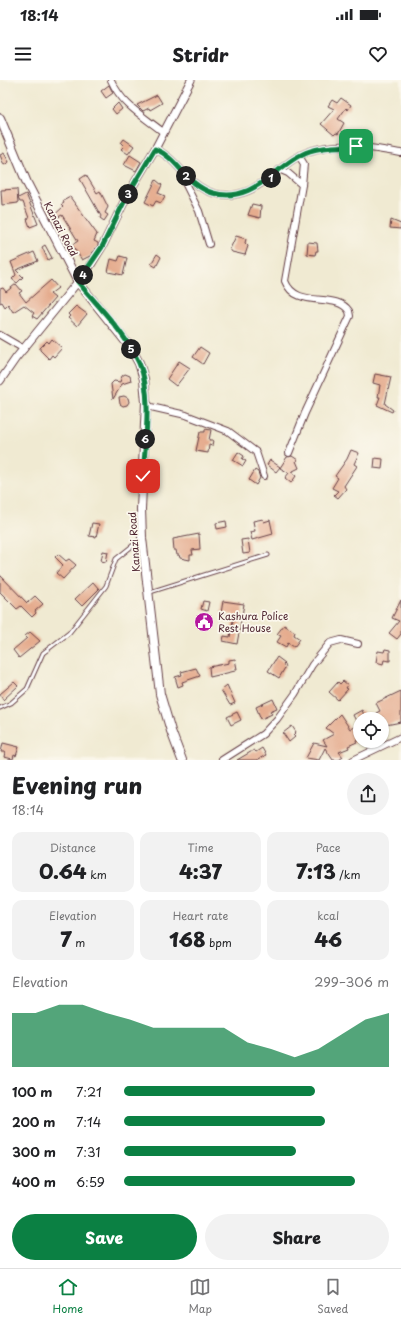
<!DOCTYPE html>
<meta charset="utf-8">
<style>
body{margin:0;font-family:"Playpen Sans",sans-serif;background:#f2f2f2;color:#202124;height:100vh;display:flex;flex-direction:column;font-size:15px;white-space:nowrap}
*{box-sizing:border-box;margin:0}
p{font-size:13px;color:#757577}
.icon{flex:none;width:22px;height:22px;fill:none;stroke:currentColor;stroke-width:2;stroke-linecap:round;stroke-linejoin:round}
.map{position:relative;height:680px;overflow:hidden}
.details{display:flex;flex-direction:column;background:#fff;flex:1}
.details>*{flex:none}
.tools{position:absolute;left:353px;top:632px;display:grid;gap:8px}
.tools a{display:grid;place-items:center;width:36px;height:36px;border-radius:50%;background:#fff;box-shadow:0 1px 3px #0004;font-size:20px}
.pin{position:absolute;display:grid;place-items:center;width:34px;height:34px;color:#fff;margin:-17px;border-radius:8px;box-shadow:0 2px 6px #0006}
.km{position:absolute;width:20px;height:20px;margin:-10px;border-radius:50%;background:#222;color:#fff;font-size:11px;line-height:20px;text-align:center}
.round{display:grid;place-items:center;flex:none;width:42px;height:42px;border-radius:21px;background:#f2f2f2}
.summary{display:flex;align-items:center;justify-content:space-between;height:68px;padding:0 12px}
h1{font-size:22px;font-weight:800;line-height:30px}
.figures{display:grid;grid-template-columns:repeat(3,1fr);gap:6px;height:68px;padding:4px 12px}
.figures div{display:grid;align-content:center;border-radius:10px;background:#f2f2f2;text-align:center}
.figures b{font-size:20px;font-weight:800}
.figures small{font-size:11px;font-weight:400}
.figures p{font-size:11px}
.chart{height:112px;padding:8px 12px}
.chart p{display:flex;justify-content:space-between}
.chart svg{width:100%;height:72px;margin-top:4px;fill:#0b8043;opacity:.7}
.button{display:flex;gap:8px;margin-top:auto;padding:8px 12px}
.button a{flex:1;height:46px;border-radius:24px;background:#0b8043;color:#fff;font-size:16px;font-weight:800;line-height:46px;text-align:center}
.button a+a{background:#f2f2f2;color:#202124}
ul{padding:0 12px;list-style:none;font-size:13px}
li{display:grid;grid-template-columns:64px 48px 1fr;align-items:center;height:30px}
li i{height:10px;border-radius:5px;background:#0b8043}
.status{display:flex;justify-content:space-between;align-items:center;height:28px;padding:0 20px;background:#fff;direction:ltr}
.status svg{height:11px;fill:currentColor}
header{display:flex;justify-content:space-between;align-items:center;height:52px;padding:0 12px;background:#fff;font-size:18px;font-weight:800}
.tab-bar{display:flex;justify-content:space-around;align-items:center;height:56px;border-top:1px solid #e0e0e0;background:#fff;font-size:11px;color:#757577}
.tab-bar a{display:grid;justify-items:center;gap:2px}
.tab-bar .on{color:#0b8043}
.map>svg:first-child{display:block}
</style>
<div class="status"><b>18:14</b><svg viewBox="0 0 49 12"><path d="M0 12V9h3v3zM5 12V6h3v6zM10 12V3h3v9zM15 12V0h3v12zM26 1h20v11H26zM47 4h2v5h-2z"/></svg></div>
<header><svg class="icon" aria-label="menu" viewBox="0 0 24 24"><path d="M4 6h16M4 12h16M4 18h16"/></svg>Stridr<svg class="icon" aria-label="heart" viewBox="0 0 24 24"><path d="M12 20l-8-8c-3-5 5-10 8-4 3-6 11-1 8 4z"/></svg></header>
<div class="map">
<svg width="401" height="680" viewBox="0 0 401 680">
<rect width="100%" height="100%" fill="#fbf7ec"/>
<filter id="ink" filterUnits="userSpaceOnUse"><feTurbulence type="fractalNoise" baseFrequency=".025" numOctaves="2"/><feDisplacementMap in="SourceGraphic" scale="8" xChannelSelector="R" yChannelSelector="G"/><feConvolveMatrix kernelMatrix="1 2 1 2 8 2 1 2 1" color-interpolation-filters="sRGB"/></filter>
<filter id="wash" filterUnits="userSpaceOnUse"><feTurbulence type="fractalNoise" baseFrequency=".012" numOctaves="4" result="noise"/><feDisplacementMap in="SourceGraphic" scale="16" xChannelSelector="R" yChannelSelector="G"/><feGaussianBlur stdDeviation="0.9" result="paint"/><feColorMatrix in="noise" values="0 0 0 0 0 0 0 0 0 0 0 0 0 0 0 0 0 1.4 0 .05"/><feComposite in="paint" operator="in"/></filter>
<g filter="url(#wash)">
<rect width="100%" height="100%" fill="#f0ead2"/>
<g id="blocks">
<!-- building -->
<path fill="#e5ac8e" d="M 109,5 L 113,13 L 106,18 L 101,11 Z
M 157,15 L 162,23 L 150,30 L 149,28 L 143,31 L 137,25 Z
M 341,18 L 351,25 L 348,30 L 346,28 L 338,39 L 344,43 L 338,54 L 336,53 L 334,55 L 321,44 L 334,29 L 328,26 L 332,20 L 337,23 Z
M 118,23 L 122,29 L 116,34 L 112,29 Z
M 124,59 L 134,66 L 128,74 L 121,69 L 124,66 L 121,63 Z
M 4,73 L 9,82 L 4,85 L 0,75 Z
M 130,75 L 141,82 L 136,91 L 124,85 Z
M 86,95 L 97,113 L 100,111 L 108,127 L 105,133 L 108,135 L 104,141 L 100,138 L 101,136 L 80,99 Z
M 156,100 L 162,105 L 158,113 L 165,116 L 161,123 L 156,121 L 153,126 L 145,122 Z
M 17,109 L 18,123 L 2,125 L 1,110 Z
M 26,114 L 38,144 L 30,147 L 27,139 L 29,138 L 23,122 L 20,122 L 18,118 Z
M 70,117 L 97,154 L 94,161 L 98,163 L 98,165 L 90,176 L 82,180 L 72,165 L 78,161 L 62,135 L 52,140 L 51,138 L 63,127 L 61,125 L 64,123 L 63,121 Z
M 252,124 L 261,126 L 260,138 L 248,135 Z
M 391,140 L 401,144 L 401,149 L 390,148 Z
M 236,156 L 246,159 L 245,163 L 248,166 L 245,175 L 232,172 L 230,169 Z
M 308,162 L 317,163 L 318,171 L 316,171 L 315,175 L 307,174 Z
M 45,165 L 52,178 L 48,180 L 42,167 Z
M 34,172 L 38,181 L 16,190 L 23,197 L 17,203 L 12,199 L 16,195 L 11,182 Z
M 157,174 L 161,177 L 156,187 L 151,184 Z
M 120,176 L 127,178 L 123,195 L 108,192 L 111,179 L 118,181 Z
M 51,200 L 58,208 L 50,214 L 55,218 L 37,239 L 32,236 L 34,233 L 24,225 L 13,232 L 8,224 L 5,227 L 2,222 L 0,223 L 0,209 L 3,208 L 6,212 L 16,204 L 22,211 L 19,213 L 26,222 Z
M 76,226 L 87,234 L 77,246 L 68,238 L 70,236 L 68,234 Z
M 52,259 L 62,268 L 54,277 L 52,275 L 49,279 L 40,270 L 40,268 L 47,261 L 49,263 Z
M 200,267 L 209,273 L 203,284 L 193,277 Z
M 179,281 L 190,288 L 176,306 L 167,299 Z
M 125,294 L 130,296 L 131,301 L 122,304 L 113,319 L 111,304 L 114,301 L 120,302 L 122,296 Z
M 375,294 L 391,297 L 385,324 L 393,330 L 392,332 L 377,325 L 380,317 L 378,317 L 380,305 L 373,303 Z
M 119,317 L 124,316 L 128,318 L 129,322 L 127,325 L 123,326 L 120,324 Z
M 205,349 L 211,350 L 209,360 L 213,360 L 212,366 L 209,365 L 208,373 L 196,371 L 200,352 L 205,352 Z
M 351,370 L 359,373 L 354,384 L 357,386 L 344,406 L 346,409 L 338,418 L 334,415 L 338,411 L 332,408 L 338,398 L 335,396 L 347,379 Z
M 238,372 L 244,376 L 242,379 L 246,381 L 243,386 L 233,380 Z
M 292,376 L 298,380 L 296,381 L 299,388 L 291,392 L 296,396 L 291,403 L 285,398 L 289,393 L 280,388 L 287,377 Z
M 375,378 L 383,379 L 382,389 L 374,388 Z
M 270,380 L 280,387 L 276,392 L 267,385 Z
M 255,390 L 258,392 L 260,398 L 256,405 L 249,400 Z
M 263,439 L 264,442 L 270,440 L 273,454 L 252,460 L 250,452 L 255,451 L 253,441 Z
M 226,441 L 227,447 L 217,449 L 216,443 Z
M 92,443 L 99,444 L 96,457 L 89,456 Z
M 199,454 L 200,469 L 192,470 L 193,475 L 190,475 L 190,480 L 180,478 L 179,475 L 177,475 L 176,470 L 174,470 L 173,459 Z
M 248,459 L 250,473 L 243,474 L 241,460 Z
M 103,471 L 108,472 L 106,482 L 101,481 Z
M 58,474 L 66,481 L 69,479 L 76,485 L 63,499 L 56,493 L 63,485 L 55,477 Z
M 0,495 L 27,523 L 35,516 L 43,524 L 35,531 L 36,533 L 32,537 L 21,526 L 17,529 L 0,512 Z
M 93,502 L 99,509 L 82,526 L 75,519 Z
M 401,520 L 401,554 L 397,559 L 389,553 L 399,541 L 392,538 Z
M 203,521 L 209,522 L 207,531 L 201,529 Z
M 223,521 L 244,524 L 237,564 L 223,561 L 224,556 L 230,557 L 234,535 L 221,533 Z
M 284,545 L 295,552 L 294,555 L 300,559 L 294,567 L 288,563 L 286,567 L 277,562 L 281,556 L 277,554 Z
M 30,552 L 40,561 L 19,578 L 13,570 L 27,558 L 25,556 Z
M 385,569 L 390,570 L 390,581 L 384,580 L 383,584 L 376,582 L 378,571 L 384,572 Z
M 277,577 L 285,583 L 283,585 L 286,586 L 279,598 L 268,591 Z
M 235,579 L 237,589 L 234,589 L 235,591 L 210,597 L 209,587 L 229,583 L 229,580 Z
M 196,588 L 200,596 L 182,602 L 183,605 L 178,607 L 175,597 L 182,595 L 181,592 Z
M 343,601 L 348,605 L 346,608 L 348,609 L 338,620 L 329,612 L 338,602 L 340,604 Z
M 14,602 L 18,606 L 3,620 L 0,614 Z
M 227,605 L 235,623 L 230,625 L 221,610 Z
M 401,611 L 401,642 L 386,645 L 383,639 L 379,639 L 376,633 L 380,631 L 376,623 Z
M 273,619 L 277,628 L 270,631 L 272,634 L 261,639 L 256,627 Z
M 362,630 L 364,635 L 360,637 L 360,658 L 356,660 L 357,662 L 348,666 L 349,668 L 339,672 L 343,677 L 339,680 L 333,680 L 325,668 L 319,680 L 306,678 L 314,663 L 327,666 L 323,660 L 334,654 L 326,648 L 340,634 L 350,649 L 358,645 L 353,635 Z
M 237,632 L 241,640 L 231,645 L 227,637 Z
M 292,646 L 296,652 L 293,655 L 295,657 L 289,662 L 283,653 Z
M 3,663 L 19,667 L 16,676 L 14,675 L 13,679 L 4,677 L 5,672 L 1,672 Z
M 262,668 L 266,675 L 257,680 L 237,680 L 254,670 L 256,672 Z"/>
</g>
</g>
<g filter="url(#ink)">
<use href="#blocks" fill-opacity="0" stroke="#633d44" stroke-width="1"/>
<g fill="none" stroke-linecap="round" stroke-linejoin="round">
<defs>
<path id="service" d="M 150,512 L 268,475
M 0,628 L 11,623 L 27,609 L 43,573 L 69,553 L 106,506 L 116,479 L 141,459"/>
<path id="minor" d="M 111,0 C 122,25 143,36 163,52
M 155,69 C 178,78 186,105 213,113 C 256,125 277,82 310,71 C 339,61 372,68 401,73
M 281,90 L 288,93 L 302,105
M 185,96 L 185,103 L 199,131 L 209,164
M 0,255 L 24,269
M 146,322 L 151,327 L 186,335 L 228,351 L 256,372 L 264,396
M 289,373 L 305,333 L 350,236 L 349,231 C 336,211 296,230 285,201 L 302,105 L 304,84 L 299,76
M 222,680 L 263,654 L 277,639 L 295,614 L 312,585 L 330,563 L 341,560 L 358,564
M 353,680 L 401,657"/>
<path id="tertiary" d="M 0,301 L 16,278 L 89,188 L 102,167 L 128,114 L 155,69 L 191,0"/>
<path id="secondary" d="M 0,38 L 27,103 L 78,202 L 130,267 L 139,283 L 144,299 L 146,322 L 141,429 L 142,458 L 160,614 L 171,651 L 182,680"/>
</defs>
<!-- service casing -->
<use href="#service" stroke="#633d44" stroke-width="5"/>
<!-- minor casing -->
<use href="#minor" stroke="#633d44" stroke-width="8"/>
<!-- tertiary casing -->
<use href="#tertiary" stroke="#633d44" stroke-width="9"/>
<!-- secondary casing -->
<use href="#secondary" stroke="#633d44" stroke-width="10"/>
<!-- service -->
<use href="#service" stroke="#fff" stroke-width="3"/>
<!-- minor -->
<use href="#minor" stroke="#fff" stroke-width="6"/>
<!-- tertiary -->
<use href="#tertiary" stroke="#fff" stroke-width="7"/>
<!-- secondary -->
<use href="#secondary" stroke="#fff" stroke-width="8"/>
</g>
</g>
<g fill="none" stroke-linecap="round" stroke-linejoin="round" filter="url(#ink)">
<defs>
<path id="route" d="M 143,396 C 145,363 153,314 139,283 C 126,254 98,226 78,202 L 102,167 L 128,114 L 155,69 C 178,78 186,105 213,113 C 255,125 277,82 310,71 C 324,66 341,67 356,66"/>
</defs>
<!-- route casing -->
<use href="#route" stroke="#fff" stroke-width="8"/>
<!-- route -->
<use href="#route" stroke="#0b8043" stroke-width="5"/>
</g>
<!-- icons -->
<defs>
<symbol id="civic-disc" viewBox="-11 -11 22 22"><circle r="9.5" fill="#b5179e" stroke="#fbf7ec"/><path d="M-.6-6.5H3V-4.5H.6V-3L4-1V1h2V6H-6V1h2V-1L-.6-3ZM-1.2 2.5V6h2.4V2.5Z" fill="#fff"/></symbol>
</defs>
<g fill-rule="evenodd">
<use href="#civic-disc" x="193" y="531" width="22" height="22"/>
</g>
<g text-anchor="middle" stroke-width="3.5" stroke-linejoin="round" paint-order="stroke">
<!-- street labels -->
<g font-size="10" fill="#4a1f2b" stroke="#fbf7ec">
<text transform="translate(61 149) rotate(62)" y="4">Kanazi Road</text>
<text transform="translate(134 462) rotate(-94)" y="4">Kanazi Road</text>
</g>
<!-- poi labels -->
<g font-size="10" fill="#4a1f2b" stroke="#fbf7ec" text-anchor="start">
<text x="218" y="540">Kashura Police<tspan x="218" dy="12">Rest House</tspan></text>
</g>
</g>
</svg>
<div class="tools">
<a><svg class="icon" aria-label="locate" viewBox="0 0 24 24"><circle cx="12" cy="12" r="6"/><path d="M12 2v4M12 18v4M2 12h4M18 12h4"/></svg></a>
</div>
<div class="pin" style="left:356px;top:66px;background:#1e9e55"><svg class="icon" aria-label="arrive" viewBox="0 0 24 24"><path d="M6 21V4h12l-3 4 3 4H6"/></svg></div>
<div class="pin" style="left:143px;top:396px;background:#d93025"><svg class="icon" aria-label="check" viewBox="0 0 24 24"><path d="M5 12l5 5 9-10"/></svg></div>
<b class="km" style="left:271px;top:98px">1</b>
<b class="km" style="left:186px;top:96px">2</b>
<b class="km" style="left:128px;top:114px">3</b>
<b class="km" style="left:83px;top:195px">4</b>
<b class="km" style="left:131px;top:269px">5</b>
<b class="km" style="left:145px;top:359px">6</b>
</div>
<section class="details">
<div class="summary"><div><h1>Evening run</h1><p>18:14</p></div><a class="round"><svg class="icon" aria-label="share" viewBox="0 0 24 24"><path d="M12 15V3M7 8l5-5 5 5M5 13v7h14v-7"/></svg></a></div>
<div class="figures">
<div><p>Distance</p><b>0.64<small> km</small></b></div>
<div><p>Time</p><b>4:37</b></div>
<div><p>Pace</p><b>7:13<small> /km</small></b></div>
</div>
<div class="figures">
<div><p>Elevation</p><b>7<small> m</small></b></div>
<div><p>Heart rate</p><b>168<small> bpm</small></b></div>
<div><p>kcal</p><b>46</b></div>
</div>
<div class="chart"><p><span>Elevation</span>299–306 m</p>
<svg viewBox="0 0 160 44" preserveAspectRatio="none"><path d="M0 44V11L10 11L20 6L30 6L40 11L50 15L60 20L70 20L80 20L90 20L100 29L110 33L120 38L130 33L140 24L150 15L160 11V44z"/></svg>
</div>
<ul>
<li><b>100 m</b>7:21<i style="width:72%"></i></li>
<li><b>200 m</b>7:14<i style="width:76%"></i></li>
<li><b>300 m</b>7:31<i style="width:65%"></i></li>
<li><b>400 m</b>6:59<i style="width:87%"></i></li>
</ul>
<div class="button"><a>Save</a><a>Share</a></div>
</section>
<nav class="tab-bar">
<a class="on"><svg class="icon" aria-label="home" viewBox="0 0 24 24"><path d="M3 11l9-7 9 7M6 9v11h12V9"/></svg>Home</a>
<a><svg class="icon" aria-label="map" viewBox="0 0 24 24"><path d="M3 6l6-2 6 2 6-2v14l-6 2-6-2-6 2zM9 4v14M15 6v14"/></svg>Map</a>
<a><svg class="icon" aria-label="saved" viewBox="0 0 24 24"><path d="M7 4h10v16l-5-4-5 4z"/></svg>Saved</a>
</nav>
